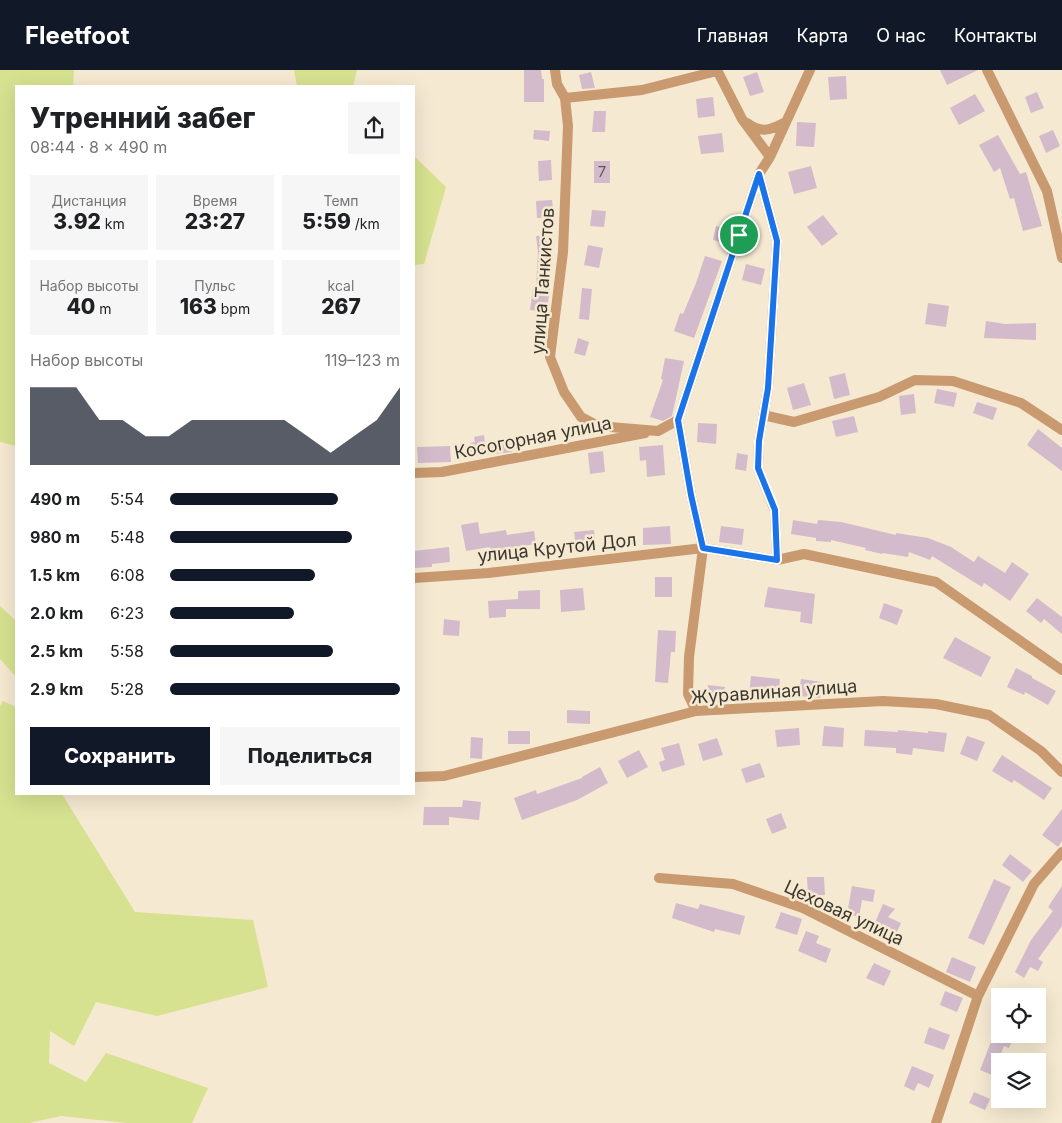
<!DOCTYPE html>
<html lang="ru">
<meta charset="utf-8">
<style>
body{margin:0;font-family:Inter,sans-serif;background:#f6f6f6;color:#202124;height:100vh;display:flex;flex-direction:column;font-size:19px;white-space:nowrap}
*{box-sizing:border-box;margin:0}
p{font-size:16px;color:#757577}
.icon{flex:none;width:28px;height:28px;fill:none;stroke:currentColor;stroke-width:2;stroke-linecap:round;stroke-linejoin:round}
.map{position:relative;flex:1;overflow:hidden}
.side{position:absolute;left:15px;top:15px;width:400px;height:710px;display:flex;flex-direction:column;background:#fff;border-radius:0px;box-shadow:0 5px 20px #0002}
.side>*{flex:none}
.tools{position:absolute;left:991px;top:918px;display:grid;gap:10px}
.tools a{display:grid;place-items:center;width:55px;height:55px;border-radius:0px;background:#fff;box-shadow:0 5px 20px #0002;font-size:25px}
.pin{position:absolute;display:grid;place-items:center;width:42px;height:42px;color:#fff;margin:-21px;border:2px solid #fff;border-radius:50%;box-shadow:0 1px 5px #0007}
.round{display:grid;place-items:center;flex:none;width:52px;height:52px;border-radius:0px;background:#f6f6f6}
.overview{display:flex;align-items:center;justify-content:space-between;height:85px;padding:0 15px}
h1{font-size:28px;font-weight:800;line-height:38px}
.stats{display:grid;grid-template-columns:repeat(3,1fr);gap:8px;height:85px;padding:5px 15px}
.stats div{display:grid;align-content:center;border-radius:0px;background:#f6f6f6;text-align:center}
.stats b{font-size:21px;font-weight:800}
.stats small{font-size:14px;font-weight:400}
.stats p{font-size:14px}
.chart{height:140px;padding:10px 15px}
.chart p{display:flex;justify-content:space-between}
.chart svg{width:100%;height:90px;margin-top:5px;fill:#111827;opacity:.7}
.primary-button{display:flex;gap:10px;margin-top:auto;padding:10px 15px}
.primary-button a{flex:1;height:58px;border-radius:0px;background:#111827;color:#fff;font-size:20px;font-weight:800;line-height:58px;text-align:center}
.primary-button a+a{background:#f6f6f6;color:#202124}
ul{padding:0 15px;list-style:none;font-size:16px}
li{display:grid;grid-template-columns:80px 60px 1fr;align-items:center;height:38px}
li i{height:12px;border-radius:6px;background:#111827}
header{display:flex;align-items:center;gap:30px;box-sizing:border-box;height:70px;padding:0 25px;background:#111827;color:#fff}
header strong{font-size:24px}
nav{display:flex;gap:28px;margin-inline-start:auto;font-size:18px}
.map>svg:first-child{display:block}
</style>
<header>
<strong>Fleetfoot</strong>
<nav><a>Главная</a><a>Карта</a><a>О нас</a><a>Контакты</a></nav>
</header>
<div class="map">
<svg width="1062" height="1053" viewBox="0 0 1062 1053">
<rect width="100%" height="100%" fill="#f5e9d1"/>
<!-- green -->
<path fill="#d6e290" d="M 0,0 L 74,0 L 73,16 L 16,16 L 16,376 L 0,372 Z
M 294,0 L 357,0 L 353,16 L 297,16 Z
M 414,86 L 446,117 L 424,194 L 414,195 Z
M 0,536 L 16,551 L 16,607 L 0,589 Z
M 3,631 L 16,637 L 16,724 L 62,724 L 135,842 L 253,850 L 268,917 L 157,946 L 96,932 L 74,976 L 50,961 L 49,993 L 86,1012 L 106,983 L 208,1018 L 192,1053 L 127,1053 L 61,1046 L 29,1053 L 0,1053 L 0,636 Z"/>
<!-- building -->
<path fill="#d3bbcb" d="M 524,0 L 541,0 L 542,9 L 544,9 L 544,32 L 524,32 Z
M 940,0 L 978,0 L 947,15 Z
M 591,2 L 595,18 L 582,19 L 579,5 Z
M 757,2 L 764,22 L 750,26 L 743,7 Z
M 846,6 L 847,29 L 830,30 L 828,7 Z
M 1037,22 L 1044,38 L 1031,43 L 1025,27 Z
M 975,24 L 985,41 L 959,55 L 950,38 Z
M 713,27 L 715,46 L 698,48 L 696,29 Z
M 594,41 L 606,41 L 605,62 L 592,62 Z
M 797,52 L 816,53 L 814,77 L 796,76 Z
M 534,60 L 550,61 L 549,71 L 533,69 Z
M 1053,60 L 1060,76 L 1046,83 L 1039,66 Z
M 722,63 L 724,82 L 701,84 L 698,66 Z
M 998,65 L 1020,104 L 1026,102 L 1042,156 L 1023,161 L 1014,128 L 1010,129 L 1000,98 L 994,102 L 979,75 Z
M 551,90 L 552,110 L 539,111 L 538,91 Z
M 594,91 L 610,91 L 610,113 L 594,113 Z
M 811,96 L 817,118 L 794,124 L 788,102 Z
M 552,130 L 554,147 L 537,148 L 536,131 Z
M 592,140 L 606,141 L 604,157 L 590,156 Z
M 823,145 L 838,164 L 822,176 L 807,157 Z
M 716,156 L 733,160 L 729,174 L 713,170 Z
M 536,166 L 552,166 L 551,208 L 547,242 L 530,240 L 533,217 L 536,218 L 538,182 Z
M 588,175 L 603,178 L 599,198 L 584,195 Z
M 705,186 L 722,191 L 694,268 L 674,261 L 680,243 L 683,244 L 696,213 Z
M 746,194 L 765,199 L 761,215 L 742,210 Z
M 582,218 L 592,219 L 589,250 L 579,249 Z
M 928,233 L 949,236 L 946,257 L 925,254 Z
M 986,251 L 1005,254 L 1036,253 L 1036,270 L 984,268 Z
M 578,268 L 589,272 L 585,286 L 574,283 Z
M 665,288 L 684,291 L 672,346 L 663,351 L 650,347 L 663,310 L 661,309 Z
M 845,303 L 850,325 L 834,329 L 829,307 Z
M 804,313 L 811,335 L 793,340 L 787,318 Z
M 937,319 L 957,323 L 954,337 L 934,333 Z
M 914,324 L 916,343 L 901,345 L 899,326 Z
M 977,332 L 997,338 L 993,350 L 973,343 Z
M 854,346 L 858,362 L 836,367 L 832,351 Z
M 698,353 L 717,354 L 716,374 L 697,372 Z
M 1038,359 L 1062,378 L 1062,401 L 1027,375 Z
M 484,365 L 485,373 L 511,370 L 512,382 L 472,386 L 470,373 L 475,372 L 474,367 Z
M 663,375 L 665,405 L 647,407 L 646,390 L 640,391 L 639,377 Z
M 450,376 L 451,392 L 418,393 L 417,377 Z
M 603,381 L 605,402 L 590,404 L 588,383 Z
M 737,383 L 748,385 L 746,401 L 735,399 Z
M 793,450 L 817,454 L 818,450 L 841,452 L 896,465 L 896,463 L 928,468 L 951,477 L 974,492 L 978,486 L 1005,503 L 1012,492 L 1029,504 L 1010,531 L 984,513 L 982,517 L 932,486 L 930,490 L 909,482 L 908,487 L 883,483 L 882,484 L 865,480 L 866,478 L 831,470 L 831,472 L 816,471 L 816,468 L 791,464 Z
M 478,452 L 480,464 L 506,460 L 507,465 L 534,461 L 536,474 L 509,478 L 510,483 L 491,486 L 490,477 L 466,481 L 461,455 Z
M 670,456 L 671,474 L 643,475 L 643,458 Z
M 721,456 L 744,459 L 742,475 L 719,472 Z
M 594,460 L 596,480 L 577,483 L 574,462 Z
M 449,477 L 450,492 L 432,494 L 432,497 L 414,498 L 414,481 Z
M 655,507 L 672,507 L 672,527 L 655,527 Z
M 768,517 L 815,524 L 812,554 L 800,552 L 801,542 L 764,537 Z
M 583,518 L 585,540 L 561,542 L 560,520 Z
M 540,520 L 540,539 L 506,539 L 506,547 L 489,548 L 488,531 L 518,529 L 518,521 Z
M 1037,528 L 1062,547 L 1062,564 L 1044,549 L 1041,553 L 1026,541 Z
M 884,533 L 903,540 L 897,555 L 879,548 Z
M 444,549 L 460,551 L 459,566 L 443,565 Z
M 658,560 L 676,561 L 675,582 L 671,582 L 668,613 L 655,612 Z
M 955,567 L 991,587 L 981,607 L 943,588 Z
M 1016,598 L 1032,606 L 1032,608 L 1056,621 L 1048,635 L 1025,622 L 1024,625 L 1007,617 Z
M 751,606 L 780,609 L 778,630 L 749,627 Z
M 801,609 L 822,612 L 820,628 L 798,626 Z
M 708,615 L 725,617 L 723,633 L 706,631 Z
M 567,640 L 590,641 L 590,654 L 567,653 Z
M 824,656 L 844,658 L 843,677 L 822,676 Z
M 799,658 L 800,675 L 777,677 L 775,660 Z
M 865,660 L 898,662 L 898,660 L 928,663 L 928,661 L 947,663 L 944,682 L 913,678 L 912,685 L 896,683 L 896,678 L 864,676 Z
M 508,661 L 530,661 L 530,674 L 508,674 Z
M 967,666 L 985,672 L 977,691 L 960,684 Z
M 471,667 L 483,668 L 482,689 L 470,688 Z
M 717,668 L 723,685 L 703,691 L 698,674 Z
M 679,673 L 685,695 L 662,702 L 659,692 L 665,690 L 661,678 Z
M 639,680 L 648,697 L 627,708 L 618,691 Z
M 1002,685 L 1052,718 L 1044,730 L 1014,710 L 1012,713 L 992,701 Z
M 760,693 L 765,707 L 746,713 L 741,699 Z
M 600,697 L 608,713 L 577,730 L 522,750 L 514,728 L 536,720 L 537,724 L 582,708 L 582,707 Z
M 463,730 L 481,732 L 479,750 L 449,747 L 449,755 L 423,755 L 424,737 L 462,737 Z
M 1062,739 L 1062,771 L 1058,777 L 1042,765 Z
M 781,743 L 787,758 L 772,764 L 766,749 Z
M 1010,784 L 1032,801 L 1023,812 L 1002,795 Z
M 807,807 L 824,807 L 825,825 L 808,826 Z
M 994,809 L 1011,817 L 984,875 L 968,868 Z
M 852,816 L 875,820 L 873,832 L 862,830 L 859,847 L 847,844 Z
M 1062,816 L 1062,856 L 1038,889 L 1043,892 L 1038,901 L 1030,897 L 1024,908 L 1015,902 L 1031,870 L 1053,841 L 1048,837 Z
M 676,833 L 698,839 L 700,834 L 745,846 L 740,865 L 715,859 L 714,862 L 672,848 Z
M 883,834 L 895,839 L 888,847 L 901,853 L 896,864 L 880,857 L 872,865 L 870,864 Z
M 781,842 L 802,849 L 797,865 L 775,858 Z
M 806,861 L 819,866 L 816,873 L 831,879 L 826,893 L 798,881 Z
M 952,887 L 976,897 L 970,912 L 946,902 Z
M 874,893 L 891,901 L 884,916 L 866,908 Z
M 945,921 L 963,928 L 957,942 L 940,935 Z
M 929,957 L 950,965 L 944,980 L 924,973 Z
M 994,964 L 1015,964 L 1009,978 L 1004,976 L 992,1005 L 980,1000 Z
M 912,996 L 934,1005 L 929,1018 L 918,1013 L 914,1021 L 904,1016 Z
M 974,1022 L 990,1029 L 985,1040 L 969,1033 Z"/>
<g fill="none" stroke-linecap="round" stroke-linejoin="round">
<!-- street -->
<path stroke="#c99970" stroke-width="10" d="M 555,0 L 557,14 L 565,28 L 568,56 L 563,182 L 550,287 L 564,322 L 581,347 L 598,356 L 658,361 L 678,350
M 717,0 L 742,49 L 770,87
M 987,0 L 1047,121 L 1062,188
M 565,28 L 642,20 L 717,1
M 747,53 C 761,64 771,60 786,52
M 759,104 L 777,171 L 768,318 L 759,371 L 758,398 L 775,441 L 777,490
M 763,345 L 794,352 L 879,327 L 915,310 L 953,311 L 1021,333 L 1062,360
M 414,403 L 442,402 L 645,363
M 414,508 L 488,503 L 703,478 L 777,490 L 804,484 L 936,512 L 1062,600
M 696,641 L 688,624 L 689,587 L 703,478 L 691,425 L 678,350 L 759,104 L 770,87 L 810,0
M 414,707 L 444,706 L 696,641 L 883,631 L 936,634 L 989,645 L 1041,681 L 1062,702
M 659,808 L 733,814 L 803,838 L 978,926
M 936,1053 L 978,926 L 1034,814 L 1062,782"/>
</g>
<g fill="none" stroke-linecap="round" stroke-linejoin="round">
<defs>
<path id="route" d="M 759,104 L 777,171 L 768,318 L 759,371 L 758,398 L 775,440 L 777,490 L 703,478 L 691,425 L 678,350 Z"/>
</defs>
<!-- route casing -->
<use href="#route" stroke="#fff" stroke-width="10"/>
<!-- route -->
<use href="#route" stroke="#1a73e8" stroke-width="6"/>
</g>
<g text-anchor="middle" stroke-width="5" stroke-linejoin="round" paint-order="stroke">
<!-- number labels -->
<g font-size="15" fill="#625855">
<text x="602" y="107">7</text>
</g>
<!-- street labels -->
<g font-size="18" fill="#3c372e" stroke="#f5e9d1">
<text transform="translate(543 211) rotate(-86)" y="6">улица Танкистов</text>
<text transform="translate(533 368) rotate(-11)" y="6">Косогорная улица</text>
<text transform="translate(557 478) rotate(-6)" y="6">улица Крутой Дол</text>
<text transform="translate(774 622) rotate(-4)" y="6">Журавлиная улица</text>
<text transform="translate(844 843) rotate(25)" y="6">Цеховая улица</text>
</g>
</g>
</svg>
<div class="tools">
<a><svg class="icon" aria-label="locate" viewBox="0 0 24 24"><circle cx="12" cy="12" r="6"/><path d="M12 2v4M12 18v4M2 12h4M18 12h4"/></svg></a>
<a><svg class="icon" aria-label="layers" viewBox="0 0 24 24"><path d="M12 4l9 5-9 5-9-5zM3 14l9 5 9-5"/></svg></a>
</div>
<div class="pin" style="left:739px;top:165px;background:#1e9e55"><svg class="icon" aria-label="arrive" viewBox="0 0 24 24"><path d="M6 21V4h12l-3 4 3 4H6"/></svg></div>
<section class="side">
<div class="overview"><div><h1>Утренний забег</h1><p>08:44 · 8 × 490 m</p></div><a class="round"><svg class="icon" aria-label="share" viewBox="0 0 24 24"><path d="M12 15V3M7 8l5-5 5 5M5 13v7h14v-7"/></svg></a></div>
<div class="stats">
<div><p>Дистанция</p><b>3.92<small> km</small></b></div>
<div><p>Время</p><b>23:27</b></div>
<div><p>Темп</p><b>5:59<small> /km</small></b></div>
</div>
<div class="stats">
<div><p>Набор высоты</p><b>40<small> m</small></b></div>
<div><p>Пульс</p><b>163<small> bpm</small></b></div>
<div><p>kcal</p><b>267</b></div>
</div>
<div class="chart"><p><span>Набор высоты</span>119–123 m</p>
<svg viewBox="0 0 160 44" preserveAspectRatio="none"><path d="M0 44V6L10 6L20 6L30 22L40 22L50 30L60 30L70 22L80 22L90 22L100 22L110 22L120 30L130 38L140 30L150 22L160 6V44z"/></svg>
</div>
<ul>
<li><b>490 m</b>5:54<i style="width:73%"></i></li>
<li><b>980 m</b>5:48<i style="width:79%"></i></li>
<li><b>1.5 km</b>6:08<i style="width:63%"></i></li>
<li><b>2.0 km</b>6:23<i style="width:54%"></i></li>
<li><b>2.5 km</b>5:58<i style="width:71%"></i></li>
<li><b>2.9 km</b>5:28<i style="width:100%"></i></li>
</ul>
<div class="primary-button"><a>Сохранить</a><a>Поделиться</a></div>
</section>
</div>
